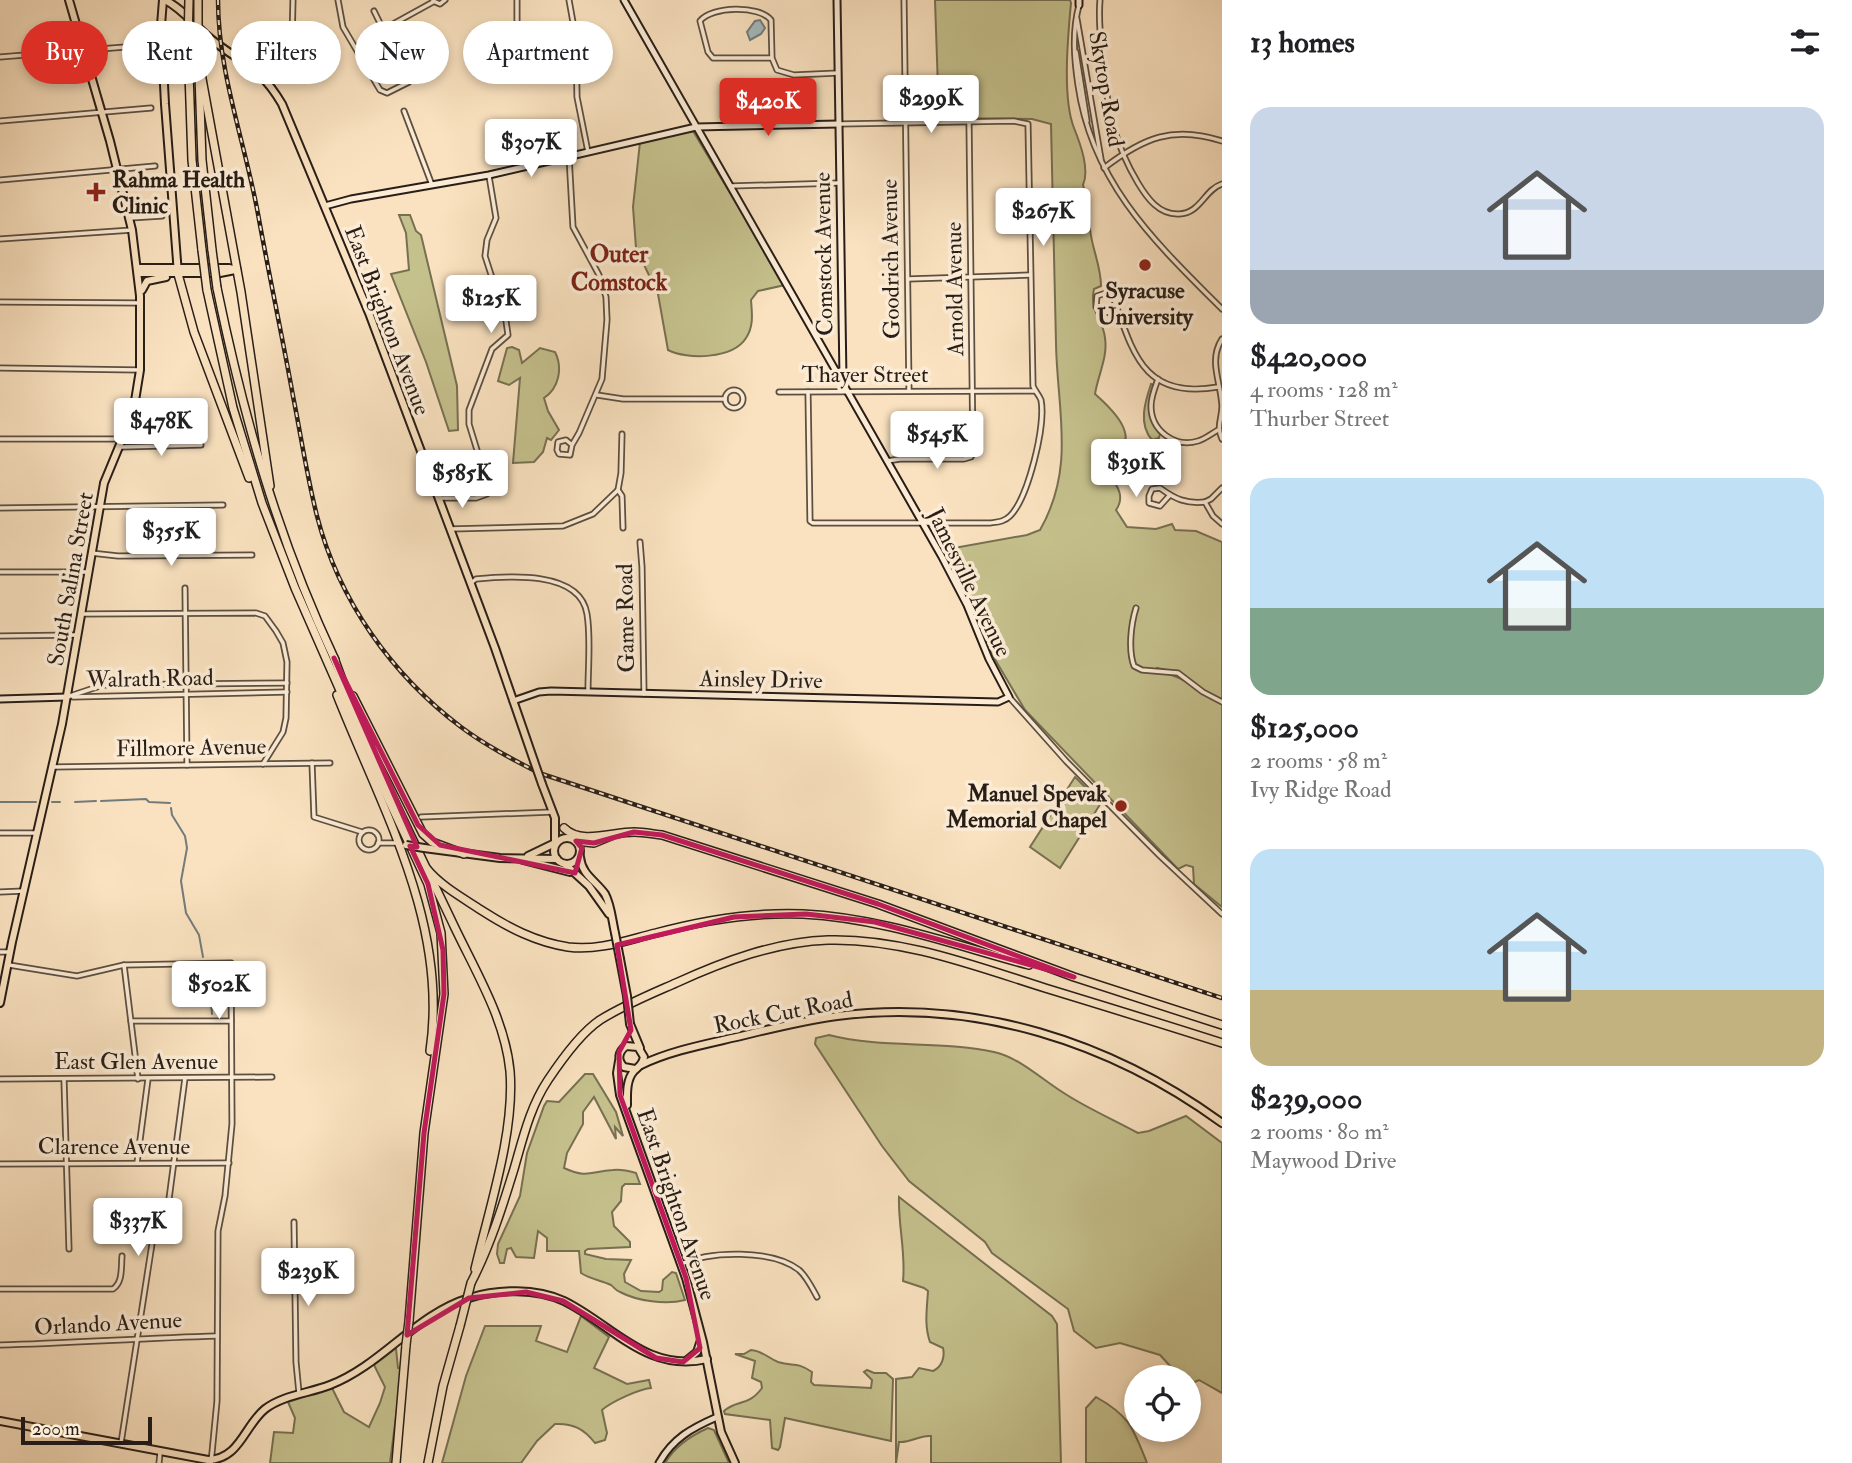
<!DOCTYPE html>
<meta charset="utf-8">
<style>
:root{--surface:#fff;--page:#f6f6f6;--text:#202124;--muted:#757577;--accent:#d93025}
body{margin:0;font-family:"IM FELL Double Pica",serif;background:var(--page);color:var(--text);height:100vh;display:flex;flex-direction:column;font-size:26px;white-space:nowrap}
*{box-sizing:border-box;margin:0}
p{font-size:23px;color:var(--muted)}
.icon{flex:none;width:38px;height:38px;fill:none;stroke:currentColor;stroke-width:2;stroke-linecap:round;stroke-linejoin:round}
.map{position:relative;flex:1;overflow:hidden}
.side{display:flex;flex-direction:column;background:var(--surface);width:630px}
.side>*{flex:none}
.hud{position:absolute;left:21px;top:21px;width:665px;height:63px;display:flex;gap:14px}
.tools{position:absolute;left:1124px;top:1365px;display:grid;gap:14px}
.tools a{display:grid;place-items:center;width:77px;height:77px;border-radius:50%;background:var(--surface);box-shadow:0 4px 10px #0003;font-size:35px}
.scale{position:absolute;left:21px;bottom:18px;width:131px;box-sizing:border-box;padding-left:7px;border:4px solid #281e17;border-top:0;font-size:19px;line-height:24px;white-space:nowrap;color:#281e17;-webkit-text-stroke:5px #fcecd6;paint-order:stroke}
.price{position:absolute;translate:-50% -60px;padding:0 16px;border-radius:7px;background:#fff;color:#222;font-size:23px;line-height:46px;filter:drop-shadow(0 2px 4px #0008)}
.price::after{content:'';position:absolute;left:50%;top:42px;width:21px;height:16px;margin-left:-10px;background:inherit;clip-path:polygon(0 0,100% 0,50% 100%)}
.price.selected{background:var(--accent);color:#fff}
ul{padding:0;list-style:none}
li{display:grid;align-content:center;gap:14px;height:371px;padding:0 28px}
li span{display:grid;place-items:center;height:217px;border-radius:21px;color:#555}
li>.icon{margin-inline-start:auto}
span .icon{width:126px;height:126px;fill:#fffc;stroke-width:1}
li b{font-size:30px}
h2{display:flex;justify-content:space-between;align-items:center;height:84px;padding:0 28px;font-size:30px}
.pill{padding:0 24px;border-radius:32px;background:var(--surface);box-shadow:0 4px 10px #0003;font-size:24px;line-height:63px}
.pill.selected{background:var(--accent);color:#fff}
main{display:flex;flex:1;min-height:0}
.map>svg:first-child{display:block}
</style>
<main>
<div class="map">
<svg width="1222" height="1463" viewBox="0 0 1222 1463">
<rect width="100%" height="100%" fill="#fae2c0"/>
<filter id="stains"><feTurbulence type="fractalNoise" baseFrequency=".00286" numOctaves="4"/><feColorMatrix values="0 0 0 0 .2 0 0 0 0 .09 0 0 0 0 .02 0 0 0 .5 -.17"/></filter>
<radialGradient id="worn" r=".72"><stop offset=".6" stop-color="#630" stop-opacity="0"/><stop offset="1" stop-color="#630" stop-opacity=".3"/></radialGradient>
<g fill="#c5c18d" stroke="#767052" stroke-width="2">
<path d="M935,0H1070L1071,3C1068,35 1062,98 1074,128C1080,143 1090,169 1083,185C1088,199 1088,215 1090,229C1092,249 1101,266 1101,286L1094,289C1089,312 1103,318 1105,338C1108,357 1098,375 1095,394C1112,409 1144,439 1112,457L1116,468L1109,475C1118,486 1125,497 1116,510L1127,527L1156,529L1172,524L1175,530L1196,531L1222,542V700L1203,690L1180,673L1157,668L1156,672C1181,673 1200,693 1222,704V907L1194,884L1193,867L1186,865L1178,869L1025,710L990,651L981,626L943,550L1027,535L1040,530C1076,467 1057,410 1056,343C1054,270 1053,197 1051,124L1032,119L939,118Z"/>
<path d="M693,131L785,285L758,291L751,300C752,313 754,326 746,338C733,359 687,360 668,350L658,294L636,248L633,207L640,142L680,132Z"/>
<polygon points="399,215 410,215 416,231 421,235 457,386 458,430 449,431 426,362 391,274 409,270 406,233"/>
<path d="M512,347L519,350L522,363L540,348L555,352C563,368 559,388 544,398L548,411L559,430L551,440L547,438L543,452L534,462L513,463L520,378L509,385L498,381L507,348Z"/>
<path d="M1151,384L1154,385C1148,404 1147,418 1160,434L1159,438L1152,440C1138,424 1145,402 1151,384Z"/>
<polygon points="1075,777 1101,803 1060,868 1030,847"/>
<path d="M829,1035C883,1049 940,1040 994,1052C1021,1058 1043,1081 1067,1095C1089,1109 1114,1120 1138,1133L1149,1131L1186,1116L1222,1143V1393L1199,1380L1188,1385V1377H1163L1172,1368L1160,1355L1120,1343L1096,1348L1074,1331L1068,1309L992,1253L985,1242L909,1181L882,1146L815,1044L816,1038Z"/>
<path d="M585,1074H593L616,1112L623,1136L615,1127L616,1139L594,1097L583,1112V1124L567,1153L564,1168C588,1179 591,1171 613,1170C620,1169 629,1171 636,1173L640,1184H625L622,1187L621,1201L612,1212L614,1226L630,1242V1247L588,1249L585,1251V1254L606,1259L631,1260L624,1274L625,1282L641,1291L659,1292L662,1290L663,1280L672,1272L676,1273L685,1300C666,1305 637,1301 620,1292C616,1291 614,1287 611,1285C601,1280 592,1280 581,1273L579,1251H547V1238L538,1231L534,1258L516,1257L511,1248L507,1249L504,1263H500L497,1254L498,1244L520,1196L527,1153L544,1106L547,1101L559,1102Z"/>
<path d="M899,1197L1052,1316L1057,1324L1061,1463H931V1436C919,1435 911,1443 899,1442L896,1463V1379L912,1377L919,1368L933,1371C942,1367 945,1357 943,1348L930,1342C924,1325 927,1309 928,1291L924,1288L903,1281C906,1253 898,1225 899,1197Z"/>
<path d="M581,1316L609,1337L594,1368L627,1384L649,1380L651,1388C639,1389 611,1402 602,1410L607,1433L605,1440L595,1443C584,1429 573,1423 555,1424L537,1441L521,1463H442L466,1376L485,1326H541L536,1341L567,1352Z"/>
<polygon points="396,1348 398,1368 402,1369 390,1463 270,1463 274,1432 293,1433 295,1418 288,1402 332,1388 344,1412 369,1427 380,1403 385,1387 374,1365"/>
<path d="M751,1350C763,1351 768,1358 778,1362C793,1367 796,1361 812,1372L811,1382L814,1385L871,1388L872,1380L864,1372L867,1370L874,1373H886L893,1379L891,1441L785,1418L780,1447L778,1450L772,1448L770,1420L725,1414L724,1411C737,1399 748,1407 762,1388L761,1382L752,1378L755,1361L735,1354H744Z"/>
<path d="M1096,1397C1130,1416 1133,1428 1147,1463H1086V1408Z"/>
<path d="M708,1428L714,1430L729,1463H665C675,1446 690,1436 708,1428Z"/>
</g>
<polygon fill="#a4babe" stroke="#727c7b" stroke-width="2" points="760,20 765,28 761,34 750,40 747,32 755,21"/>
<g fill="none" stroke-linecap="round" stroke-linejoin="round">
<g stroke="#727c7b" stroke-width="2">
<polyline points="101,801 146,799 149,802 170,803"/>
<polyline points="0,802 36,802"/>
<polyline points="52,802 60,802"/>
<polyline points="75,802 96,801"/>
<polyline points="171,808 172,815 185,836 187,848 181,881 186,913 199,935 203,957"/>
<polyline points="209,977 212,1014"/>
</g>
<defs>
<g id="street">
<polyline points="338,0 343,27 380,90 387,93 409,82 374,11"/>
<polyline points="517,0 517,56"/>
<polyline points="569,0 576,39 577,97 588,152"/>
<polyline points="904,0 909,391"/>
<path d="M1100,0C1098,22 1101,43 1103,65C1108,110 1114,143 1138,183C1147,198 1159,215 1179,214C1201,213 1204,190 1222,184"/>
<polyline points="433,1 440,4 445,0"/>
<path d="M1079,5C1072,32 1074,58 1078,85C1092,183 1155,242 1222,309"/>
<polyline points="1077,19 1101,159"/>
<polyline points="393,24 433,2"/>
<polyline points="1076,52 1087,121"/>
<polyline points="0,57 150,45"/>
<path d="M772,58H713L708,52L700,21C712,6 759,5 771,20L772,58L777,70L794,75L838,73"/>
<polyline points="265,79 292,40 293,0"/>
<polyline points="404,111 432,185"/>
<polyline points="0,121 151,108"/>
<polyline points="569,156 573,227 599,275 606,297 607,320 602,379 579,433 572,445 570,455 559,454 557,450 558,442 566,440 572,445"/>
<path d="M1104,168C1143,138 1173,125 1222,141"/>
<polyline points="0,180 155,166"/>
<polyline points="731,186 839,183"/>
<polyline points="130,218 162,216"/>
<polyline points="0,239 132,230"/>
<polyline points="908,279 1030,275"/>
<polyline points="0,302 140,303"/>
<path d="M1117,309C1110,313 1101,315 1096,307L1097,296L1106,293L1112,294C1133,352 1142,400 1218,387"/>
<path d="M1222,339C1208,361 1221,382 1222,406C1222,419 1216,426 1222,439"/>
<polyline points="0,368 140,370"/>
<path d="M1158,379C1155,387 1151,397 1151,406C1151,431 1175,448 1198,441C1205,439 1211,434 1218,430"/>
<circle cx="734" cy="399" r="9"/>
<polyline points="779,392 1035,391"/>
<path d="M808,392L810,521L813,523H990C997,522 1004,522 1010,516C1028,498 1046,426 1041,400C1039,395 1035,391 1033,386L1028,124L1014,121L839,124"/>
<polyline points="597,395 623,399 725,399"/>
<polyline points="0,439 121,439"/>
<polyline points="120,447 201,445"/>
<polyline points="887,461 900,459 964,459 971,457 973,453 969,122"/>
<polyline points="618,490 622,496 623,528"/>
<path d="M1169,496L1160,506L1149,503V496L1152,489L1160,488C1175,499 1186,504 1205,502L1213,516L1222,524"/>
<polyline points="440,498 476,498 487,494 484,473 469,424 469,410 492,349 508,335 506,321 485,256 487,240 496,218 489,176"/>
<polyline points="1205,502 1211,499 1222,488"/>
<polyline points="0,508 223,505"/>
<polyline points="450,529 563,526 593,514 618,490 621,473 622,434"/>
<polyline points="640,542 642,567 644,694"/>
<polyline points="91,553 118,556 252,555"/>
<polyline points="0,572 88,572"/>
<path d="M471,583L476,579C508,576 580,570 587,614C591,638 588,666 588,691"/>
<polyline points="185,588 187,765"/>
<path d="M1136,608C1131,624 1128,650 1134,666L1142,670L1178,673L1203,692L1222,702"/>
<polyline points="81,614 256,613 265,616 276,631 283,643 287,662 286,718 283,732 263,764"/>
<polyline points="0,636 76,635"/>
<polyline points="67,697 103,685 287,683"/>
<polyline points="73,697 287,692"/>
<polyline points="1009,697 1066,761 1160,856 1222,914"/>
<polyline points="312,763 314,817 362,832"/>
<polyline points="53,767 330,763"/>
<polyline points="421,817 552,812"/>
<circle cx="369" cy="840" r="10"/>
<polyline points="0,833 36,833"/>
<polyline points="378,843 396,843"/>
<polyline points="0,892 24,891"/>
<polyline points="0,952 9,952"/>
<polyline points="9,965 77,976 124,965 231,963 232,1124 225,1196 218,1231 217,1401 211,1463"/>
<polyline points="124,965 138,1079"/>
<polyline points="131,1021 231,1021"/>
<polyline points="0,1079 272,1077"/>
<polyline points="64,1080 69,1249"/>
<polyline points="137,1163 148,1079"/>
<polyline points="0,1164 229,1163"/>
<polyline points="294,1222 296,1362 299,1393"/>
<path d="M681,1264C710,1251 772,1249 799,1270C807,1277 812,1288 817,1297"/>
<path d="M0,1289H113C123,1282 121,1268 122,1256"/>
<path d="M0,1345C73,1343 144,1338 217,1336"/>
<polyline points="121,1443 154,1231 169,1199 185,1078"/>
<polyline points="159,1463 160,1453"/>
</g>
<g id="secondary">
<polyline points="837,0 843,378"/>
<polyline points="1079,5 1079,0"/>
<polyline points="325,206 351,199 489,175 696,127 839,124"/>
<polyline points="0,699 67,697"/>
<polyline points="513,701 539,692 551,691 998,702 1009,697 989,659 967,605 942,557 624,0"/>
<path d="M659,1463C673,1438 692,1428 717,1417"/>
</g>
<g id="primary">
<polyline points="163,0 161,25 165,104 178,274"/>
<path d="M165,0C183,9 195,26 211,39C243,65 259,65 282,104L369,313L495,648L534,761"/>
<polyline points="138,268 229,268 237,270"/>
<polyline points="138,273 220,273 235,270"/>
<polyline points="142,290 147,281 166,277"/>
<circle cx="567" cy="851" r="13"/>
<polyline points="424,848 500,858 557,859"/>
<polyline points="528,856 555,843 555,818 542,784"/>
<path d="M580,857C582,875 595,880 605,894C611,905 612,920 615,933"/>
<polyline points="523,860 570,872"/>
<polyline points="565,864 589,886 609,914"/>
<polyline points="620,959 627,996"/>
<polyline points="0,1003 12,942 62,724 104,483 133,413 140,370 140,296 132,230 110,141 69,0"/>
<polyline points="630,1024 640,1048"/>
<polyline points="619,1061 617,1073 620,1095 686,1278 703,1342 721,1432 735,1463"/>
<path d="M641,1065C674,1049 713,1043 749,1034C778,1027 807,1020 837,1016C975,998 1111,1042 1222,1123"/>
<path d="M627,1105C627,1094 626,1080 634,1071C639,1066 642,1065 644,1057L638,1047L626,1046C618,1052 617,1060 624,1067L635,1069"/>
<polyline points="686,1361 697,1352 701,1340"/>
<path d="M0,1421L208,1460C240,1459 244,1426 265,1409C283,1395 310,1393 330,1385C382,1365 416,1314 469,1298C498,1289 536,1288 564,1301C613,1325 646,1373 707,1359"/>
</g>
<g id="highway">
<polyline points="188,44 192,160 202,250"/>
<polyline points="198,57 241,292 270,486"/>
<polyline points="199,76 202,160 212,250"/>
<polyline points="178,274 194,332 249,478"/>
<path d="M217,288C244,419 278,539 335,660"/>
<polyline points="207,290 233,408 262,503 295,588 378,777 428,884 441,933 444,994 424,1133 409,1321"/>
<path d="M334,658C367,751 413,839 455,928C477,974 505,1020 510,1071C515,1132 489,1209 475,1269"/>
<path d="M337,695C382,809 449,924 430,1051"/>
<polyline points="353,696 423,834 432,842 464,854"/>
<path d="M564,828C581,845 612,832 634,832C643,832 653,834 662,835L878,904L1074,977L1222,1025"/>
<polyline points="576,841 594,843 611,836"/>
<path d="M427,869C441,886 463,898 481,910C509,928 536,942 568,947C599,951 627,940 656,933C704,920 754,912 803,914C882,918 954,945 1029,965"/>
<path d="M471,1283C490,1246 502,1208 514,1169C523,1138 530,1107 548,1080C560,1062 582,1032 600,1020C624,1005 651,994 676,983C724,961 775,942 828,940C902,938 975,966 1045,988C1104,1006 1163,1024 1222,1043"/>
<polyline points="396,1463 406,1345"/>
<polyline points="428,1463 443,1386 460,1326"/>
</g>
</defs>
<use href="#street" stroke="#5c4f41" stroke-width="7"/>
<use href="#secondary" stroke="#281e17" stroke-width="9"/>
<use href="#primary" stroke="#281e17" stroke-width="10"/>
<use href="#highway" stroke="#281e17" stroke-width="10"/>
<use href="#street" stroke="#fcecd6" stroke-width="3.5"/>
<use href="#secondary" stroke="#fcecd6" stroke-width="5"/>
<use href="#primary" stroke="#fae2c0" stroke-width="6"/>
<use href="#highway" stroke="#fae2c0" stroke-width="7"/>
<defs>
<path id="rail" d="M218,0C218,73 245,142 258,214C269,275 282,335 293,396C301,436 307,477 317,516C339,601 392,675 461,727C485,745 512,759 539,773L1222,998"/>
</defs>
<use href="#rail" stroke="#281e17" stroke-width="4.5"/>
<use href="#rail" stroke="#fcecd6" stroke-width="2" stroke-dasharray="5" stroke-linecap="butt"/>
<defs>
<g id="primary-bridge">
<polyline points="534,761 542,784"/>
<polyline points="406,845 424,848"/>
<polyline points="615,933 620,959"/>
<polyline points="627,996 630,1024"/>
</g>
<g id="highway-bridge">
<polyline points="198,0 198,57"/>
<polyline points="188,44 189,0"/>
<polyline points="202,250 207,290"/>
<polyline points="212,250 217,288"/>
<polyline points="460,1326 471,1283"/>
<polyline points="406,1345 409,1321"/>
</g>
</defs>
<use href="#primary-bridge" stroke="#281e17" stroke-width="10" stroke-linecap="butt"/>
<use href="#highway-bridge" stroke="#281e17" stroke-width="10" stroke-linecap="butt"/>
<use href="#primary-bridge" stroke="#fae2c0" stroke-width="6"/>
<use href="#highway-bridge" stroke="#fae2c0" stroke-width="7"/>
</g>
<path fill="none" stroke="#c2185b" stroke-width="5" stroke-linejoin="round" d="M334,658L418,825L440,845L575,873L582,848L576,841L594,843L634,832L662,835L878,904L1074,977L875,922L806,914L734,917L617,945L631,1030L619,1052L620,1095L686,1278L700,1348L683,1362L656,1358L563,1301L526,1292L469,1298L407,1335L424,1133L444,994L443,950L428,884L410,846L417,847Z"/>
<g fill="#8f2418" stroke="#fcecd6" stroke-width="2.5">
<path d="M92.5 181.5h7v7h7v7h-7v7h-7v-7h-7v-7h7z"/>
<circle cx="1145" cy="265" r="7"/>
<circle cx="1121" cy="806" r="7"/>
</g>
<g text-anchor="middle" stroke-width="7" stroke-linejoin="round" paint-order="stroke">
<g font-size="23" fill="#281e17" stroke="#fcecd6">
<text transform="translate(1107 89) rotate(80)" y="8">Skytop Road</text>
<text transform="translate(823 254) rotate(-91)" y="8">Comstock Avenue</text>
<text transform="translate(890 259) rotate(-91)" y="8">Goodrich Avenue</text>
<text transform="translate(954 289) rotate(-91)" y="8">Arnold Avenue</text>
<text transform="translate(388 320) rotate(69)" y="8">East Brighton Avenue</text>
<text x="865" y="382">Thayer Street</text>
<text transform="translate(70 579) rotate(-80)" y="8">South Salina Street</text>
<text transform="translate(970 582) rotate(64)" y="8">Jamesville Avenue</text>
<text transform="translate(625 618) rotate(-91)" y="8">Game Road</text>
<text transform="translate(150 678) rotate(-1)" y="8">Walrath Road</text>
<text transform="translate(761 679) rotate(1)" y="8">Ainsley Drive</text>
<text transform="translate(191 747) rotate(-1)" y="8">Fillmore Avenue</text>
<text transform="translate(783 1012) rotate(-11)" y="8">Rock Cut Road</text>
<text x="136" y="1069">East Glen Avenue</text>
<text x="114" y="1154">Clarence Avenue</text>
<text transform="translate(677 1204) rotate(71)" y="8">East Brighton Avenue</text>
<text transform="translate(108 1323) rotate(-3)" y="8">Orlando Avenue</text>
</g>
<g font-size="23" font-weight="bold" fill="#281e17" stroke="#fcecd6" text-anchor="start">
<text x="112" y="187">Rahma Health<tspan x="112" dy="26">Clinic</tspan></text>
<text x="1145" y="298" text-anchor="middle">Syracuse<tspan x="1145" dy="26">University</tspan></text>
<text x="1107" y="801" text-anchor="end">Manuel Spevak<tspan x="1107" dy="26">Memorial Chapel</tspan></text>
</g>
<g font-size="24" font-weight="bold" fill="#7a1f14" stroke="#fcecd6">
<text x="619" y="262">Outer<tspan x="619" dy="28">Comstock</tspan></text>
</g>
</g>
<rect width="100%" height="100%" filter="url(#stains)"/>
<rect width="100%" height="100%" fill="url(#worn)"/>
</svg>
<div class="tools">
<a><svg class="icon" aria-label="locate" viewBox="0 0 24 24"><circle cx="12" cy="12" r="6"/><path d="M12 2v4M12 18v4M2 12h4M18 12h4"/></svg></a>
</div>
<div class="scale">200 m</div>
<b class="price" style="left:931px;top:135px">$299K</b>
<b class="price selected" style="left:768px;top:138px">$420K</b>
<b class="price" style="left:531px;top:179px">$307K</b>
<b class="price" style="left:1043px;top:248px">$267K</b>
<b class="price" style="left:491px;top:335px">$125K</b>
<b class="price" style="left:161px;top:458px">$478K</b>
<b class="price" style="left:937px;top:471px">$545K</b>
<b class="price" style="left:1136px;top:499px">$391K</b>
<b class="price" style="left:462px;top:510px">$585K</b>
<b class="price" style="left:171px;top:568px">$355K</b>
<b class="price" style="left:219px;top:1021px">$502K</b>
<b class="price" style="left:138px;top:1258px">$337K</b>
<b class="price" style="left:308px;top:1308px">$239K</b>
<div class="hud">
<a class="pill selected">Buy</a>
<a class="pill">Rent</a>
<a class="pill">Filters</a>
<a class="pill">New</a>
<a class="pill">Apartment</a>
</div>
</div>
<section class="side">
<h2>13 homes<svg class="icon" aria-label="filters" viewBox="0 0 24 24"><path d="M4 7h16M4 17h16"/><circle cx="9" cy="7" r="2"/><circle cx="15" cy="17" r="2"/></svg></h2>
<ul>
<li><span style="background:linear-gradient(#c9d6e8 75%,#9aa5b1 0)"><svg class="icon" aria-label="home" viewBox="0 0 24 24"><path d="M3 11l9-7 9 7M6 9v11h12V9"/></svg></span><div><b>$420,000</b><p>4 rooms · 128 m²</p><p>Thurber Street</p></div></li>
<li><span style="background:linear-gradient(#bfe0f5 60%,#7fa58c 0)"><svg class="icon" aria-label="home" viewBox="0 0 24 24"><path d="M3 11l9-7 9 7M6 9v11h12V9"/></svg></span><div><b>$125,000</b><p>2 rooms · 58 m²</p><p>Ivy Ridge Road</p></div></li>
<li><span style="background:linear-gradient(#bfe0f5 65%,#c2b280 0)"><svg class="icon" aria-label="home" viewBox="0 0 24 24"><path d="M3 11l9-7 9 7M6 9v11h12V9"/></svg></span><div><b>$239,000</b><p>2 rooms · 80 m²</p><p>Maywood Drive</p></div></li>
</ul>
</section>
</main>
